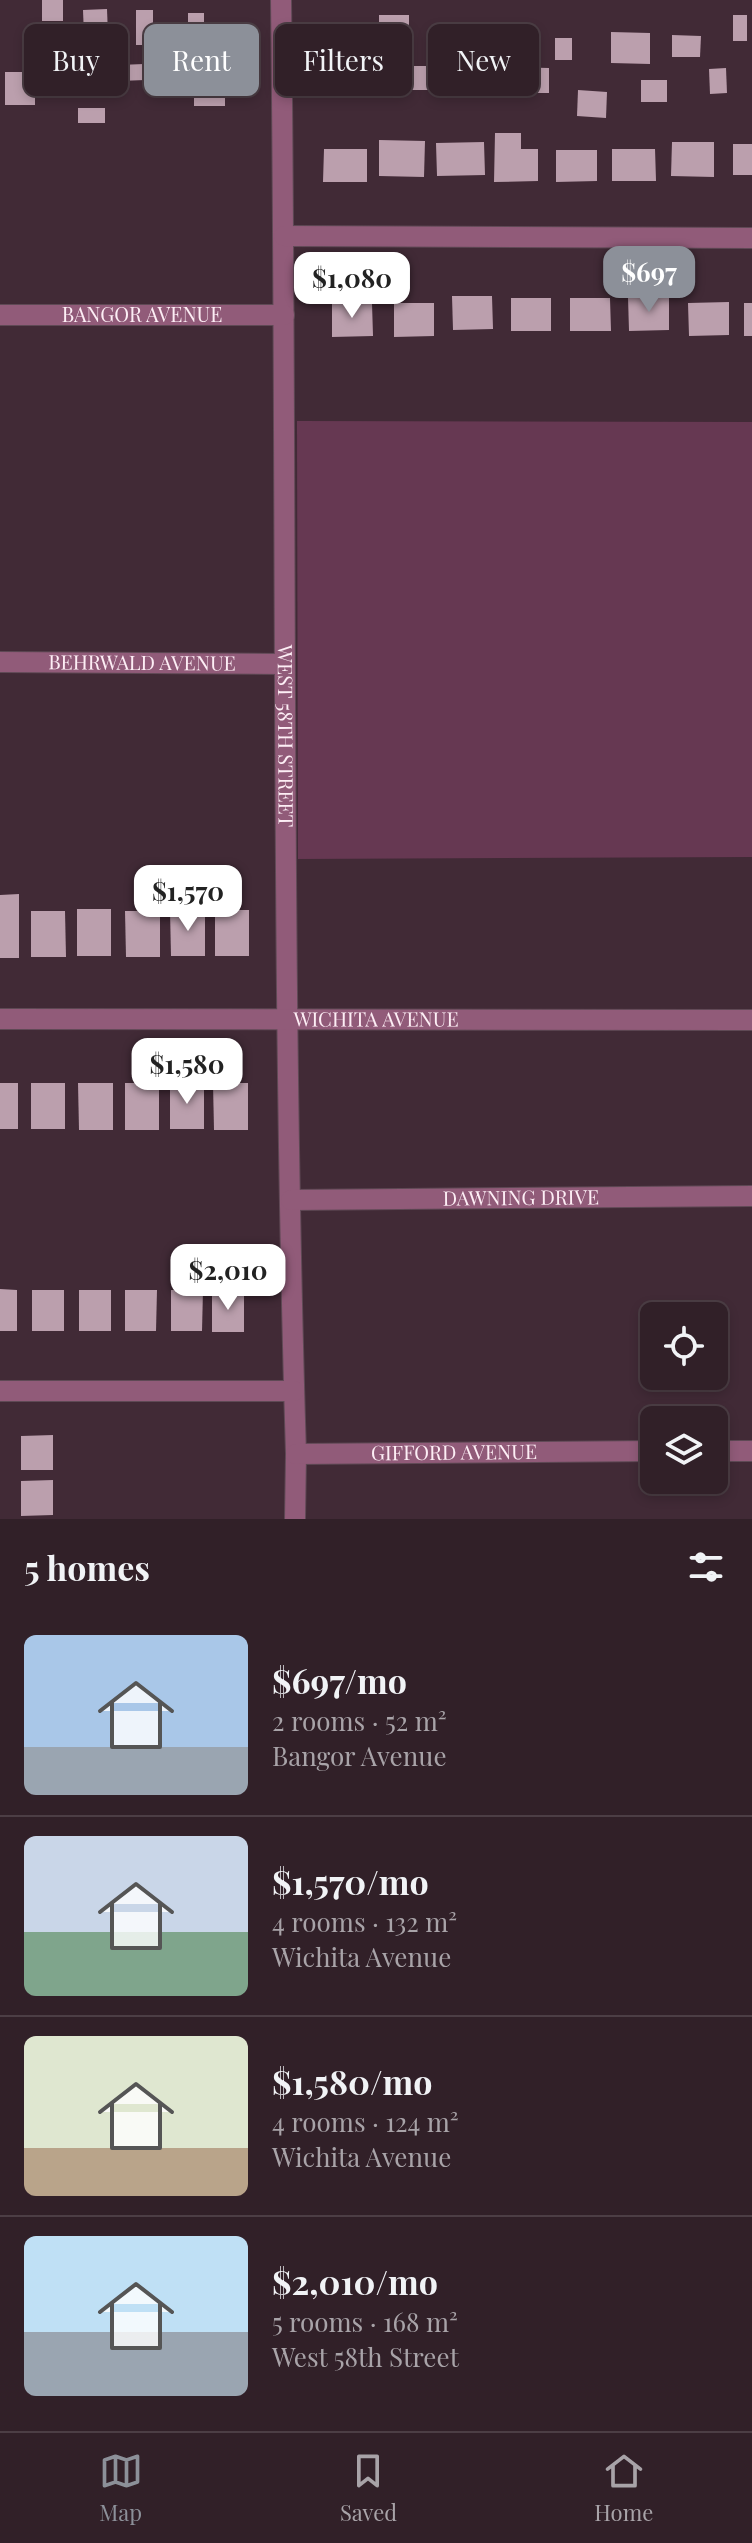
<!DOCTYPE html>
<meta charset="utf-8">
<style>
:root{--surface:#312028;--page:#3d2d34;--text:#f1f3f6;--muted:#a8a3a8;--line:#4c3e45;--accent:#8c9099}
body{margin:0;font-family:"Playfair Display",serif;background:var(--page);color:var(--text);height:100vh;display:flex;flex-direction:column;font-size:30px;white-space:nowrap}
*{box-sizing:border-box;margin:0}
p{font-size:26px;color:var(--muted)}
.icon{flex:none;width:44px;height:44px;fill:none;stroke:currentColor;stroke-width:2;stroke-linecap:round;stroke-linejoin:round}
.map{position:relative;height:1519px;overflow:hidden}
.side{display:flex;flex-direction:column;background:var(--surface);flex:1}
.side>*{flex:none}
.top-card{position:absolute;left:24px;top:24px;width:704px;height:72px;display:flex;gap:16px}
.tools{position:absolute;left:640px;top:1302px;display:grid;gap:16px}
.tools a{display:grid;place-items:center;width:88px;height:88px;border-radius:12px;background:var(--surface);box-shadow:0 4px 12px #0003,0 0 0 2px var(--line);font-size:40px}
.price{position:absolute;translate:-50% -68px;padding:0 18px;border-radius:16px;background:#fff;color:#222;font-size:26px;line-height:52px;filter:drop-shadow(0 2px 4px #0008)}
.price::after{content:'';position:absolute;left:50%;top:48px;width:24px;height:18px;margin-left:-12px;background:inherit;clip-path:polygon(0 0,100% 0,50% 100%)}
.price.selected{background:var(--accent);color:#fff}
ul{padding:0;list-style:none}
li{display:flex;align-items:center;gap:24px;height:200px;padding:0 24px}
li+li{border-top:2px solid var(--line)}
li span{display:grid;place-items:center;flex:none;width:224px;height:160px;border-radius:12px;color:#555}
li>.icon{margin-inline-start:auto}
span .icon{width:96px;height:96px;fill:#fffc;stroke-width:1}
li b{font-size:34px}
h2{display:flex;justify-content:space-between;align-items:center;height:96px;padding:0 24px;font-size:34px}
.chip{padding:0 28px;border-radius:12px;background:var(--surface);box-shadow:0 4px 12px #0003,0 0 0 2px var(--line);font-size:28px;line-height:72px}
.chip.selected{background:var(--accent);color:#fff}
.dock{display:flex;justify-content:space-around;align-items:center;height:112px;border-top:2px solid var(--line);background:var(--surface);font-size:22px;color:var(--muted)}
.dock a{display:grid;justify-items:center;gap:4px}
.dock .selected{color:var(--accent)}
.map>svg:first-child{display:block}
</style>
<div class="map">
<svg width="752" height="1519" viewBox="0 0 752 1519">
<rect width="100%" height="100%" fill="#412a36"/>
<polygon fill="#663852" points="297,421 752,422 752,857 298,859"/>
<g fill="#bb9fad">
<rect x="42" y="0" width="21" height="21"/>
<polygon points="107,9 108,35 84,36 83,10"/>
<rect x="136" y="10" width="17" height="35"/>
<rect x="188" y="13" width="16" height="26"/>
<polygon points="379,15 409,15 409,39 379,38"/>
<rect x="733" y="15" width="14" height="26"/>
<polygon points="435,28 469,29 469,59 434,58"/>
<polygon points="611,32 650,33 650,64 611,63"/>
<polygon points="512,33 513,58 496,59 495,34"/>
<polygon points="672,35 701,36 700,57 672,57"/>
<polygon points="341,36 368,36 368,64 364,64 364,94 341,94"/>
<rect x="555" y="38" width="17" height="22"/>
<rect x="85" y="64" width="19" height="16"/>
<polygon points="144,64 145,80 120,81 119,65"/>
<polygon points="409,66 431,66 431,90 410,90"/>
<polygon points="464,67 490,67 490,94 463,93"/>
<polygon points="509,67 549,68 549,93 508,93"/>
<polygon points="726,68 727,93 710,94 709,69"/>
<rect x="194" y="71" width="31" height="35"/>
<rect x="5" y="72" width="30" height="33"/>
<rect x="641" y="80" width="26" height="22"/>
<polygon points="578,90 607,92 606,118 577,116"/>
<rect x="78" y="108" width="27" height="15"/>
<polygon points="495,133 521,133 521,149 538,149 538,181 494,182"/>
<polygon points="379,140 425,141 424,177 379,176"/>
<polygon points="484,142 485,175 437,176 436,143"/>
<polygon points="672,142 714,142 714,177 671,176"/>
<rect x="733" y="144" width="19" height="31"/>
<polygon points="324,149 367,149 367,182 323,182"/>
<polygon points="612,149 655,149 656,181 612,181"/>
<polygon points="556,150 597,150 597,181 556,182"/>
<polygon points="452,296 492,296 493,329 453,330"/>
<polygon points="628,297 669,297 669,330 629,331"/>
<rect x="511" y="298" width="40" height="33"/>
<polygon points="570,298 610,298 611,331 570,331"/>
<polygon points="729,302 729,335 689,336 688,303"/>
<polygon points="332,303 372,303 373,336 332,337"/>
<polygon points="394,303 434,303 434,336 394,337"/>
<rect x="744" y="303" width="8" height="33"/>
<polygon points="19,894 19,958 0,958 0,895"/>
<rect x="77" y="909" width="34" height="47"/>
<polygon points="170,910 205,910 205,956 171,956"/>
<rect x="215" y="910" width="34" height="46"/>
<polygon points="31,911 65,911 66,957 31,957"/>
<polygon points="125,911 160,911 160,957 126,957"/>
<rect x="0" y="1083" width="18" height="46"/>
<rect x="31" y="1083" width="34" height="46"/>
<polygon points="78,1083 113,1083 113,1130 79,1130"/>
<rect x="125" y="1083" width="34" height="47"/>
<rect x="170" y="1083" width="34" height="46"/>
<polygon points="213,1083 248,1083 248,1130 214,1130"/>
<polygon points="0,1289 17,1290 17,1331 0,1331"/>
<rect x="32" y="1290" width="32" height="41"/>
<rect x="79" y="1290" width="32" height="41"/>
<polygon points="125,1290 157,1290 156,1331 125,1331"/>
<polygon points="171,1290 203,1290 202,1331 171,1331"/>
<rect x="212" y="1291" width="32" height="41"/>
<polygon points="53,1435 53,1470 21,1470 21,1436"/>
<polygon points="53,1480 53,1515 21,1516 21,1481"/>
</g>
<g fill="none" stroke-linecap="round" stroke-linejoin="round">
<defs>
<g id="minor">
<path id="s1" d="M281,0C287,485 281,970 296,1454L295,1519"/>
<polyline points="284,236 752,238"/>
<path id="s2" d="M0,315H284"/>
<path id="s3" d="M0,662L284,664"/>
<path id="s4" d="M0,1019L752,1020"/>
<path id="s5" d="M291,1200L752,1196"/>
<polyline points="0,1391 294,1391"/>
<polyline points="714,1451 752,1451"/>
<path id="s6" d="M296,1454L654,1451"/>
</g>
</defs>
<use href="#minor" stroke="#5f4955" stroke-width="22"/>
<use href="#minor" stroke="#915b79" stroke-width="20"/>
</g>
<g text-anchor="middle" stroke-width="8" stroke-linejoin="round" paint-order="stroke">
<g font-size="20" fill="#fdeef5" stroke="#412a36">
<text dy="7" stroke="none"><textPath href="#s2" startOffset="142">BANGOR AVENUE</textPath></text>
<text dy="7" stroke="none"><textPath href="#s3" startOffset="142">BEHRWALD AVENUE</textPath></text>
<text dy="7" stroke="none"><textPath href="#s1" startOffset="736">WEST 58TH STREET</textPath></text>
<text dy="7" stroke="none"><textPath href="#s4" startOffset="376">WICHITA AVENUE</textPath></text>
<text dy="7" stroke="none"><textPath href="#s5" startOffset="230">DAWNING DRIVE</textPath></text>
<text dy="7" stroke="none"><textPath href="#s6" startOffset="158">GIFFORD AVENUE</textPath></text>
</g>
</g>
</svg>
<div class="tools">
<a><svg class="icon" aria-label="locate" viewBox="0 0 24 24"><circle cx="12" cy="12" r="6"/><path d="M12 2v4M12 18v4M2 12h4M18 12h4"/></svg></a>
<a><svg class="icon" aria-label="layers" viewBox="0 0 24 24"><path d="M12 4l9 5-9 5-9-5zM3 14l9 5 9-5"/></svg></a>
</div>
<b class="price selected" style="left:649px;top:314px">$697</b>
<b class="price" style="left:352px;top:320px">$1,080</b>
<b class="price" style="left:188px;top:933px">$1,570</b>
<b class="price" style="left:187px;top:1106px">$1,580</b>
<b class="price" style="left:228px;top:1312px">$2,010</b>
<div class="top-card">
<a class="chip">Buy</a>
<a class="chip selected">Rent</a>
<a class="chip">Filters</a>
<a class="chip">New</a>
</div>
</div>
<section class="side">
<h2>5 homes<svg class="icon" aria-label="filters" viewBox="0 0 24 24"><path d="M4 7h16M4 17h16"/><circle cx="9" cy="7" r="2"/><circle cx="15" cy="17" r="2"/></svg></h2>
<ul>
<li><span style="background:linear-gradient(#a9c7e8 70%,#9aa5b1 0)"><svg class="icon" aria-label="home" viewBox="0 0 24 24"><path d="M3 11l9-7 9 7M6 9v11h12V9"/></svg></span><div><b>$697/mo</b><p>2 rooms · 52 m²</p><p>Bangor Avenue</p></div></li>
<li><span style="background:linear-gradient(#c9d6e8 60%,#7fa58c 0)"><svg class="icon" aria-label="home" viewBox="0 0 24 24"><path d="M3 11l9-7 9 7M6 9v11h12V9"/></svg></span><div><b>$1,570/mo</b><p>4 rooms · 132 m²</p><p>Wichita Avenue</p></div></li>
<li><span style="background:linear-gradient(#dfe7d0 70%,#b9a48a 0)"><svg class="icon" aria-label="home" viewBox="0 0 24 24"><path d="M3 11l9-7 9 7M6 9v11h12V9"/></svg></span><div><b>$1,580/mo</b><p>4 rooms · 124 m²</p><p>Wichita Avenue</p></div></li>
<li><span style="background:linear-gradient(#bfe0f5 60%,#9aa5b1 0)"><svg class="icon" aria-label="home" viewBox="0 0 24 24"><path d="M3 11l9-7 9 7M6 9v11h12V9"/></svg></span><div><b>$2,010/mo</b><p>5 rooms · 168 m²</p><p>West 58th Street</p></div></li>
</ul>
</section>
<nav class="dock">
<a class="selected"><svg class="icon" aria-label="map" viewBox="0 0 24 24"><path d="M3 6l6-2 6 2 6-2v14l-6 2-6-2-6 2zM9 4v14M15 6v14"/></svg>Map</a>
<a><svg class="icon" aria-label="saved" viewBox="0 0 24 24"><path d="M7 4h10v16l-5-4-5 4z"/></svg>Saved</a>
<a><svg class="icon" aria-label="home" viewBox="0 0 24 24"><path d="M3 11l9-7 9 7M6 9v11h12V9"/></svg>Home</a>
</nav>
